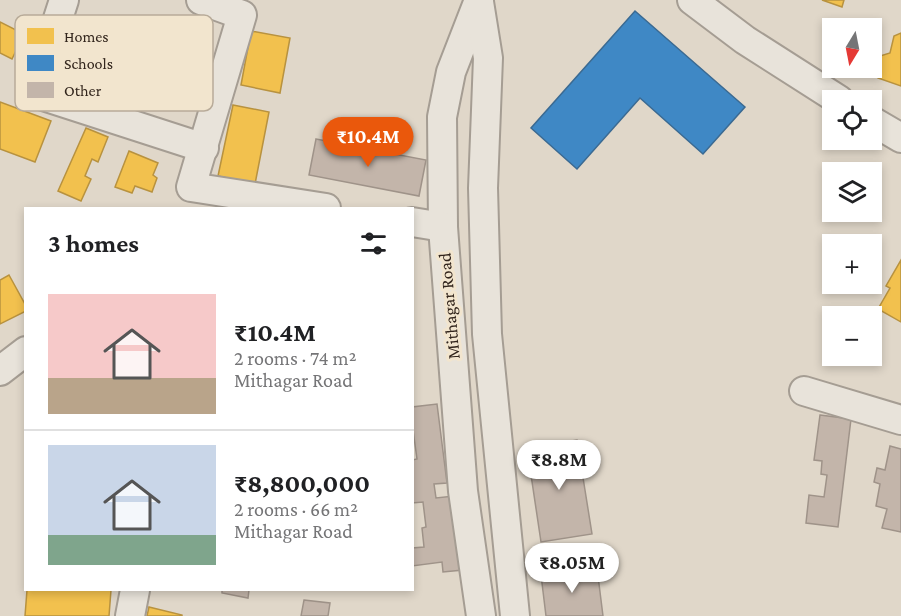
<!DOCTYPE html>
<meta charset="utf-8">
<style>
:root{--surface:#fff;--page:#f2f2f2;--text:#202124;--muted:#757577;--line:#e0e0e0;--accent:#ea580c}
body{margin:0;font-family:"Crimson Pro",serif;background:var(--page);color:var(--text);height:100vh;display:flex;flex-direction:column;font-size:22px;white-space:nowrap}
*{box-sizing:border-box;margin:0}
p{font-size:20px;color:var(--muted)}
.icon{flex:none;width:33px;height:33px;fill:none;stroke:currentColor;stroke-width:2;stroke-linecap:round;stroke-linejoin:round}
.map{position:relative;flex:1;overflow:hidden}
.panel{position:absolute;left:24px;top:207px;width:390px;height:384px;display:flex;flex-direction:column;background:var(--surface);border-radius:0px;box-shadow:0 3px 9px #0003}
.panel>*{flex:none}
.needle{width:39px;rotate:190deg}
.buttons{position:absolute;left:822px;top:18px;display:grid;gap:12px}
.buttons a{display:grid;place-items:center;width:60px;height:60px;border-radius:0px;background:var(--surface);box-shadow:0 3px 9px #0003;font-size:30px}
.price{position:absolute;translate:-50% -51px;padding:0 14px;border-radius:21px;background:#fff;color:#222;font-size:20px;line-height:39px;filter:drop-shadow(0 2px 3px #0008)}
.price::after{content:'';position:absolute;left:50%;top:36px;width:18px;height:14px;margin-left:-9px;background:inherit;clip-path:polygon(0 0,100% 0,50% 100%)}
.price.selected{background:var(--accent);color:#fff}
ul{padding:0;list-style:none}
li{display:flex;align-items:center;gap:18px;height:150px;padding:0 24px}
li+li{border-top:2px solid var(--line)}
li span{display:grid;place-items:center;flex:none;width:168px;height:120px;border-radius:0px;color:#555}
li>.icon{margin-inline-start:auto}
span .icon{width:72px;height:72px;fill:#fffc;stroke-width:1}
li b{font-size:26px}
h2{display:flex;justify-content:space-between;align-items:center;height:72px;padding:0 24px;font-size:26px}
.map>svg:first-child{display:block}
</style>
<div class="map">
<svg width="901" height="616" viewBox="0 0 901 616">
<rect width="100%" height="100%" fill="#e0d7c9"/>
<g fill="#f2c14e" stroke="#b8923f" stroke-width="1.5">
<polygon points="822,0 844,0 842,7"/>
<polygon points="0,22 24,34 12,59 0,53"/>
<polygon points="251,31 290,38 280,93 241,85"/>
<polygon points="901,33 901,86 878,78 880,56 890,53 894,36"/>
<polygon points="0,102 51,121 35,162 0,149"/>
<polygon points="233,105 269,112 255,184 218,176"/>
<polygon points="86,128 108,137 98,162 92,159 85,176 91,179 81,201 58,191"/>
<polygon points="129,151 158,163 153,175 157,178 152,192 135,186 132,193 115,187"/>
<polygon points="901,260 901,322 878,309 890,288 886,286"/>
<polygon points="9,275 26,306 26,311 0,324 0,280"/>
<polygon points="27,590 111,590 109,616 25,616"/>
<polygon points="149,607 182,615 182,616 147,616"/>
</g>
<polygon fill="#3f88c5" stroke="#3b6a92" stroke-width="1.5" points="635,11 745,107 703,154 640,98 577,169 531,128"/>
<g fill="#c3b5aa" stroke="#9f9389" stroke-width="1.5">
<polygon points="316,139 426,160 419,196 309,175"/>
<polygon points="437,404 447,483 434,484 436,498 454,496 463,570 443,572 442,562 412,566 412,548 424,547 422,528 426,527 423,502 412,503 412,460 417,459 412,423 412,407"/>
<polygon points="820,415 851,419 838,527 806,523 809,495 824,497 827,475 821,474 822,461 814,460"/>
<polygon points="577,440 592,534 541,542 527,448"/>
<polygon points="890,446 901,449 901,532 882,528 887,509 876,506 880,484 874,482 877,468 885,470"/>
<polygon points="597,568 603,616 546,616 541,575"/>
<polygon points="222,590 249,590 248,598 222,593"/>
<polygon points="304,600 330,603 328,616 301,616"/>
</g>
<g fill="none" stroke-linecap="round" stroke-linejoin="round">
<defs>
<g id="minor">
<polyline points="64,0 34,93 204,148"/>
<polyline points="201,0 242,15 191,187 326,208"/>
<polyline points="479,0 451,72 442,117 443,227 463,491 481,616"/>
<polyline points="692,0 745,40 839,100"/>
<polyline points="479,2 488,58 483,188 487,334 515,616"/>
<polyline points="872,121 901,138"/>
<polyline points="412,222 443,227"/>
<polyline points="0,371 26,351"/>
<polyline points="804,391 901,420"/>
<polyline points="130,616 135,590"/>
</g>
</defs>
<use href="#minor" stroke="#a59d93" stroke-width="32"/>
<use href="#minor" stroke="#e8e3da" stroke-width="28"/>
</g>
<g text-anchor="middle" stroke-width="6" stroke-linejoin="round" paint-order="stroke">
<g font-size="18" fill="#32251c" stroke="#f2e5ce">
<text transform="translate(449 306) rotate(-95)" y="6">Mithagar Road</text>
</g>
</g>
<rect x="15" y="15" width="198" height="96" rx="9" fill="#f2e5ce" stroke="#b8ab99" stroke-width="1.5"/>
<rect x="27" y="28" width="27" height="16" fill="#f2c14e"/>
<rect x="27" y="55" width="27" height="16" fill="#3f88c5"/>
<rect x="27" y="82" width="27" height="16" fill="#c3b5aa"/>
<g font-size="16" fill="#32251c">
<text x="64" y="42">Homes</text>
<text x="64" y="69">Schools</text>
<text x="64" y="96">Other</text>
</g>
</svg>
<div class="buttons">
<a><svg class="needle" viewBox="-14 -14 28 28"><path d="M0-13l5 13h-10z" fill="#e53935"/><path d="M0 13l5-13h-10z" fill="#757577"/></svg></a>
<a><svg class="icon" aria-label="locate" viewBox="0 0 24 24"><circle cx="12" cy="12" r="6"/><path d="M12 2v4M12 18v4M2 12h4M18 12h4"/></svg></a>
<a><svg class="icon" aria-label="layers" viewBox="0 0 24 24"><path d="M12 4l9 5-9 5-9-5zM3 14l9 5 9-5"/></svg></a>
<a>+</a>
<a>−</a>
</div>
<b class="price selected" style="left:368px;top:168px">₹10.4M</b>
<b class="price" style="left:559px;top:491px">₹8.8M</b>
<b class="price" style="left:572px;top:594px">₹8.05M</b>
<section class="panel">
<h2>3 homes<svg class="icon" aria-label="filters" viewBox="0 0 24 24"><path d="M4 7h16M4 17h16"/><circle cx="9" cy="7" r="2"/><circle cx="15" cy="17" r="2"/></svg></h2>
<ul>
<li><span style="background:linear-gradient(#f6c9c9 70%,#b9a48a 0)"><svg class="icon" aria-label="home" viewBox="0 0 24 24"><path d="M3 11l9-7 9 7M6 9v11h12V9"/></svg></span><div><b>₹10.4M</b><p>2 rooms · 74 m²</p><p>Mithagar Road</p></div></li>
<li><span style="background:linear-gradient(#c9d6e8 75%,#7fa58c 0)"><svg class="icon" aria-label="home" viewBox="0 0 24 24"><path d="M3 11l9-7 9 7M6 9v11h12V9"/></svg></span><div><b>₹8,800,000</b><p>2 rooms · 66 m²</p><p>Mithagar Road</p></div></li>
</ul>
</section>
</div>
